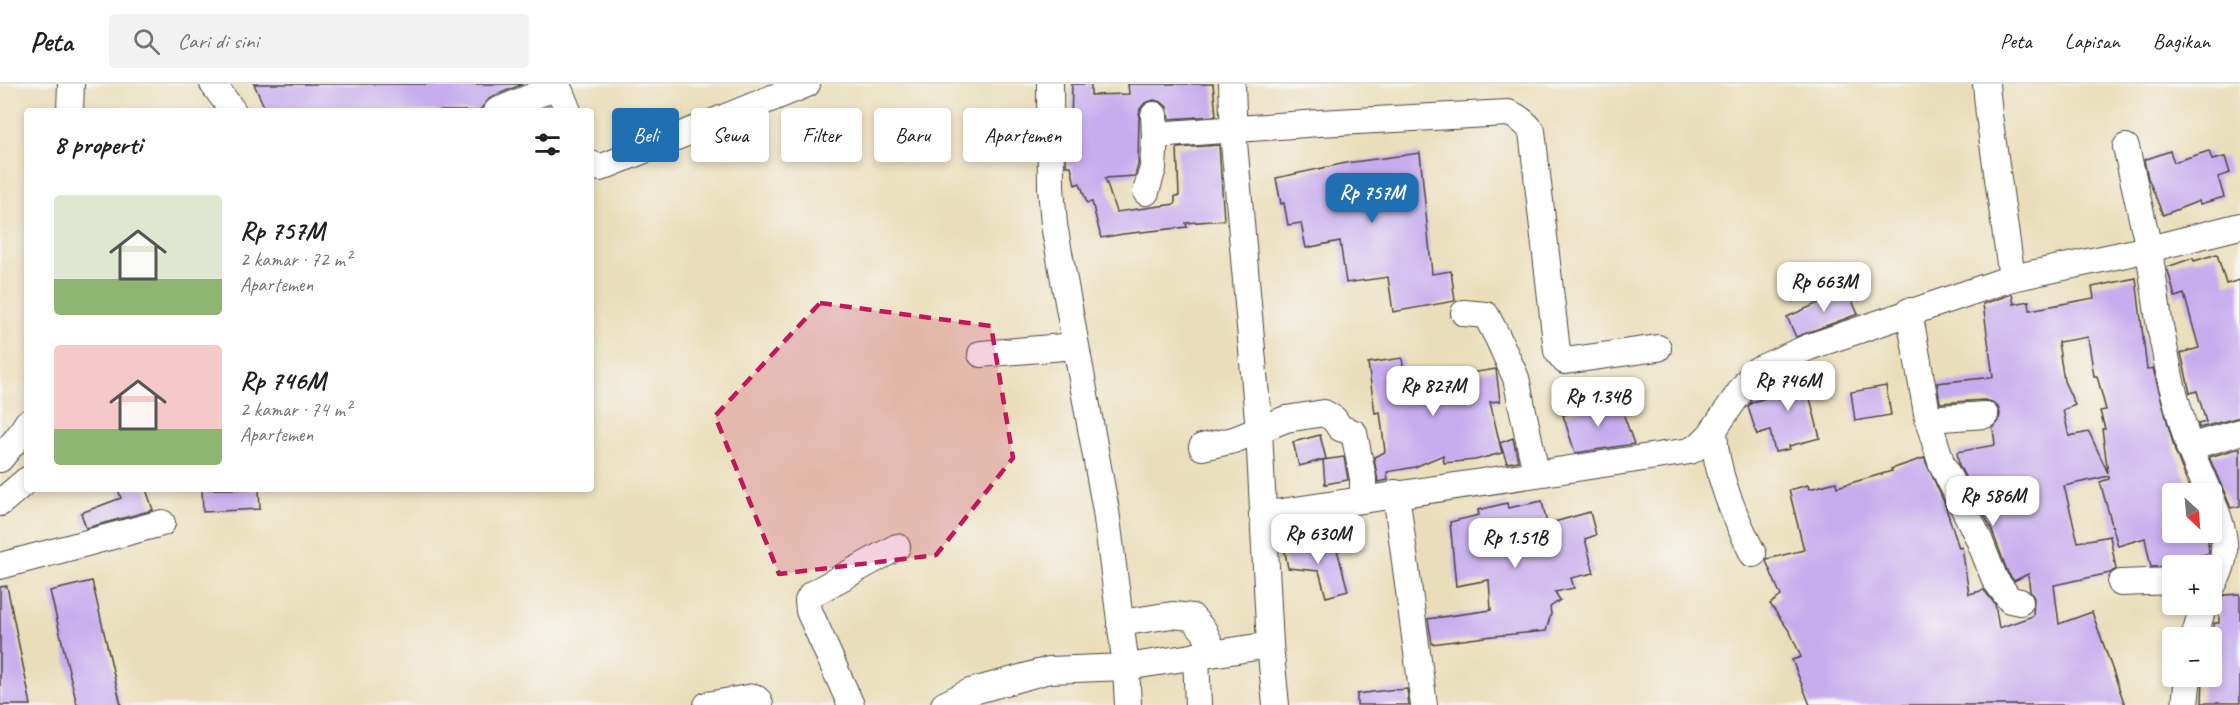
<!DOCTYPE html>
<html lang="id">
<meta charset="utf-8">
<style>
:root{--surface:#fff;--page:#f2f2f2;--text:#202124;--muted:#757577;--line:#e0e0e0;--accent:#1f6fb2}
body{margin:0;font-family:Caveat,sans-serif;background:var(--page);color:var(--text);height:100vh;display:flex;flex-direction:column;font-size:22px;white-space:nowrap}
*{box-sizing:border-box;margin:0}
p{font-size:20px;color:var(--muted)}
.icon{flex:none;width:33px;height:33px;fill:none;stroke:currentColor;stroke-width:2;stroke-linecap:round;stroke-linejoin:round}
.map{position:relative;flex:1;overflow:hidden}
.sheet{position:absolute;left:24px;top:24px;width:570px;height:384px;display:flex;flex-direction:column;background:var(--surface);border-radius:6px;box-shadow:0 3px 9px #0003}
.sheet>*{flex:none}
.top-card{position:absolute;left:612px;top:24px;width:570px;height:54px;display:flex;gap:12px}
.needle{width:39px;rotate:154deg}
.fabs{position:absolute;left:2162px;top:399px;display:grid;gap:12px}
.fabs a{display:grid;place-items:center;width:60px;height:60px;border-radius:6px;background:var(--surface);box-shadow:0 3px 9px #0003;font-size:30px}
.price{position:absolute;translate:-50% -51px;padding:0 14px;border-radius:12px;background:#fff;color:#222;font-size:20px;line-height:39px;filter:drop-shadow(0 2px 3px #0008)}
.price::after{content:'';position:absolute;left:50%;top:36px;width:18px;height:14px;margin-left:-9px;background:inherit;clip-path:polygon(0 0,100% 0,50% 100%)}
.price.on{background:var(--accent);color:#fff}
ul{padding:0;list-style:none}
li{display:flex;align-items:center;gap:18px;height:150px;padding:0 30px}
li span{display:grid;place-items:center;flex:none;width:168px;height:120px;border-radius:6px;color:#555}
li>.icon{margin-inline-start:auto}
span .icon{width:72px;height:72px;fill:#fffc;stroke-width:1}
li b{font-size:26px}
h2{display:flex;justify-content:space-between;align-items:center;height:72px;padding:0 30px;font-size:26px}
.pill{padding:0 21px;border-radius:6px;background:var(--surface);box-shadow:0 3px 9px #0003;font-size:21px;line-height:54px}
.pill.on{background:var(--accent);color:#fff}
header{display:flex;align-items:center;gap:36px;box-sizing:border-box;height:84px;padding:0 30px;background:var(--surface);border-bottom:2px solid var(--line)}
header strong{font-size:28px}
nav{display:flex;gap:33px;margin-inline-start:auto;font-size:21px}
.search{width:420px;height:54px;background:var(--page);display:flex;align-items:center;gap:15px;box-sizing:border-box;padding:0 21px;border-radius:6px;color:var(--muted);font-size:22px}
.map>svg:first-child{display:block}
</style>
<header>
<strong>Peta</strong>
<div class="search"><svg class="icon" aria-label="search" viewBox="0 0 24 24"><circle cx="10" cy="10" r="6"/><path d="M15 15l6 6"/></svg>Cari di sini</div>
<nav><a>Peta</a><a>Lapisan</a><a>Bagikan</a></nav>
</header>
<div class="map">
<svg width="2240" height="621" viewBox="0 0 2240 621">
<rect width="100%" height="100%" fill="#f6f6f2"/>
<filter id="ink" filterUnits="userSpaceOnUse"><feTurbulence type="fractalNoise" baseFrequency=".0167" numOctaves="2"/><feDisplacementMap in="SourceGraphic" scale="12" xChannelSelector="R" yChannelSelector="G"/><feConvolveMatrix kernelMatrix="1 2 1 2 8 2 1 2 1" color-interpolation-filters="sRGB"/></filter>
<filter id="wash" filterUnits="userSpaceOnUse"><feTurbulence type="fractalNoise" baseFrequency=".008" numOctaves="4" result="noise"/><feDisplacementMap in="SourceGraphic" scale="24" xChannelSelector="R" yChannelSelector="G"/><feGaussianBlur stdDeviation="1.35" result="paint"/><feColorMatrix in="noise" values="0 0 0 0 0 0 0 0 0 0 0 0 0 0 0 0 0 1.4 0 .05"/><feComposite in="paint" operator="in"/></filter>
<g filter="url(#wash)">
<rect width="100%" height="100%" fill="#eadeba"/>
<g id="blocks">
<g fill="#c7adee" fill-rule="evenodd">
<polygon points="254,0 523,0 491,13 479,27 266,27"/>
<polygon points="1072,0 1091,0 1091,11 1129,10 1128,0 1213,0 1216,32 1169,35 1167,23 1161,18 1154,16 1145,19 1140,25 1139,31 1138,81 1135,92 1105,94 1116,128 1175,120 1175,112 1179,112 1177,64 1219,61 1224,136 1186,139 1187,143 1123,150 1101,154 1092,118 1087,119 1080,99 1075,101 1071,82 1066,82 1067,42 1071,42"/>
<polygon points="2170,67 2174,78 2209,67 2212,76 2225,73 2230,89 2218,93 2224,113 2200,120 2199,117 2163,131 2148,94 2144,76"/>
<polygon points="1420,69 1432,190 1451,187 1455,217 1393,228 1388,193 1346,199 1340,157 1306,164 1301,139 1288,141 1284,119 1281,120 1276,94 1346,79"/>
<polygon points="2217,170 2226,200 2240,196 2240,333 2199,344 2198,340 2206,338 2197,307 2190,309 2181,269 2199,264 2184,210 2175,213 2167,183 2193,174 2194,177"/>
<path d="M2136,194L2147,286L2153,284L2175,367L2192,410H2172V448H2207L2209,469L2178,478V482L2151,483L2145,454L2118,462L2100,398L2109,395V392L2064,402L2078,458L2110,452L2116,485L2110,489L2054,501L2059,540L2092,528L2125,621H1810L1792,576L1801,573L1790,548L1770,520L1781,512L1766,477L1767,475L1804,466L1789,406L1808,401L1809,405L1836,398L1837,403L1892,387L1891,385L1924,374L1944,418L1959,464L1962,463L1969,510L1984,506L1995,520L1999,544L2033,532L2034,514L2030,507L2028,490L2014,497L2008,489L1991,444L1959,381L1957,368L1995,361L1993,344L1999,337L2000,329L1998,323L1992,318L1984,316L1940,319L1937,299L1993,293L1983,220L2012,210L2014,220L2029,217L2030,226L2094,214L2092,203ZM2088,253L2094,292H2097L2106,326L2100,327L2105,345H2102L2108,389L2089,348L2069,352L2063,326L2075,321L2064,297L2058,258Z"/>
<polygon points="1846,203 1858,230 1796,253 1787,233 1821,218 1819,214"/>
<polygon points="1402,274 1405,299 1496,285 1500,317 1490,318 1502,369 1475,376 1444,379 1443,371 1415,383 1387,388 1388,396 1378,398 1374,373 1385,368 1380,328 1375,329 1368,279"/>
<polygon points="1812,287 1819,312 1810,314 1820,354 1789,362 1790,365 1775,368 1770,347 1757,351 1748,323 1751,319 1770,312 1767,300"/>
<polygon points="1886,302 1891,331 1855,337 1851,308"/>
<polygon points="1618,315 1634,360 1575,369 1563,331"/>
<polygon points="1320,351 1326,375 1299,382 1293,358"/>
<polygon points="1513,354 1518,377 1507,379 1500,359"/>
<polygon points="2240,364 2240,422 2231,424 2209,373"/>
<polygon points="1344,373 1348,396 1325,400 1323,376"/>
<polygon points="118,405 146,405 153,426 86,444 81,429 121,414"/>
<polygon points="202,405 259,405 260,425 203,428"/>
<polygon points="1542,417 1547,440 1590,428 1596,451 1585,455 1594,489 1571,494 1574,504 1555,508 1560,516 1550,523 1551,530 1546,547 1493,552 1432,560 1428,535 1491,526 1489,496 1456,502 1450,438 1479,431 1478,426 1507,419 1508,424"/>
<polygon points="1311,456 1313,468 1336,462 1348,507 1326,513 1319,487 1288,484 1283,459"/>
<polygon points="92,497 121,621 77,621 50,507"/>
<polygon points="7,502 31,621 0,621 0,503"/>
<polygon points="2240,510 2240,619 2202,619 2203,592 2211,592 2211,562 2215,562 2214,539 2219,539 2219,517 2224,511"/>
<polygon points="1396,605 1396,606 1407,605 1409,621 1357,621 1357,610"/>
</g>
</g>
</g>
<g filter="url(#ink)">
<use href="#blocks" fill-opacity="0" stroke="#484640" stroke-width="1.5"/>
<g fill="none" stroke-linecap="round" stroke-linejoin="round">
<defs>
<g id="minor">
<polyline points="213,0 233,27"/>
<polyline points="557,0 568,27"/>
<polyline points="1050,0 1051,103 1054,141 1106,427 1126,583 1128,621"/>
<polyline points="1232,0 1234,58 1259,347 1270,561 1276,621"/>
<polyline points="1986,0 1989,31 2012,194"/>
<polyline points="70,27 71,0"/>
<polyline points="497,27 558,2"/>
<path d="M1154,31L1155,51L1319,39L1508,29C1519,33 1525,38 1532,47L1557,267L1565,277L1658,264"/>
<polyline points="2126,63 2149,165 2159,237 2171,298 2189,363 2209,410"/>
<polyline points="591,80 600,84 807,0"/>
<polyline points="1146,108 1153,84 1155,51"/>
<polyline points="1909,227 1928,335 1941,378 1978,453 1995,496 2010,516 2020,518"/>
<polyline points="1464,229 1486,231 1498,254 1516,294 1536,389"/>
<polyline points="981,270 1075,262"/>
<polyline points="1928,335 1985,331"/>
<path d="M1714,346C1715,390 1734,431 1753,470"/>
<polyline points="1202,363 1234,356 1286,335 1324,329 1334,335 1340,344 1354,349 1363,394 1363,415"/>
<polyline points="2189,363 2240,348"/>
<polyline points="0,375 19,352 27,339"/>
<polyline points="1396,409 1424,621"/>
<path d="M2211,414C2225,447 2232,472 2211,504"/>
<polyline points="0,419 27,396"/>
<polyline points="1262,431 1690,367 1700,361 1710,351 1749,295 1757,286 1809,263 2012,194 2149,165 2240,142"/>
<polyline points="0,482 162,439"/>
<polyline points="2121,499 2172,497"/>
<polyline points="1120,539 1172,531 1192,533 1204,547 1214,569"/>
<polyline points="2194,554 2204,520"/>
<polyline points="1196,572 1198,621"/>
<polyline points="707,621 754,613 759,617 760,621"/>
<polyline points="851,621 809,527 808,517 812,510 897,463"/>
<polyline points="944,621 970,608 1049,586 1126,583 1270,561"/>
<polyline points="2185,621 2188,592"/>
</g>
</defs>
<use href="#minor" stroke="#484640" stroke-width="28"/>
<use href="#minor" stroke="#fff" stroke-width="26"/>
</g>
</g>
<path fill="#c2185b" fill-opacity="0.2" stroke="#c2185b" stroke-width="4.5" stroke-dasharray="12 8" stroke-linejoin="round" d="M820,219L991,242L1013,374L936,471L779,490L715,332Z"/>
</svg>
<div class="fabs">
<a><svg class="needle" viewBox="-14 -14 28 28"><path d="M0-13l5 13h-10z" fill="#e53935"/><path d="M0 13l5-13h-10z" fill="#757577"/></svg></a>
<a>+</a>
<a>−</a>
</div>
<b class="price on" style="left:1372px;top:140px">Rp 757M</b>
<b class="price" style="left:1824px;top:229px">Rp 663M</b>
<b class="price" style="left:1788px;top:328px">Rp 746M</b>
<b class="price" style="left:1433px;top:333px">Rp 827M</b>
<b class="price" style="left:1598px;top:344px">Rp 1.34B</b>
<b class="price" style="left:1993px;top:443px">Rp 586M</b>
<b class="price" style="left:1318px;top:481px">Rp 630M</b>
<b class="price" style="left:1515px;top:485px">Rp 1.51B</b>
<div class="top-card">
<a class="pill on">Beli</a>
<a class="pill">Sewa</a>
<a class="pill">Filter</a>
<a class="pill">Baru</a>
<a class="pill">Apartemen</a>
</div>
<section class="sheet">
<h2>8 properti<svg class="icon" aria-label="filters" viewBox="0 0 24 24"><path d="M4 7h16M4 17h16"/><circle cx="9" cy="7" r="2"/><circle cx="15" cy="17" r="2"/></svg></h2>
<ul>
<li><span style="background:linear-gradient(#dfe7d0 70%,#8fb573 0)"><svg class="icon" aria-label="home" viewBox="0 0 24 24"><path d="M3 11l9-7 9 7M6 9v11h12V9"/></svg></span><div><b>Rp 757M</b><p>2 kamar · 72 m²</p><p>Apartemen</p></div></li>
<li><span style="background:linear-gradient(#f6c9c9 70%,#8fb573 0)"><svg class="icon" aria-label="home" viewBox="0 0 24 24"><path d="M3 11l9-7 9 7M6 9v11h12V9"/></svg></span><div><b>Rp 746M</b><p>2 kamar · 74 m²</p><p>Apartemen</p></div></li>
</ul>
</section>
</div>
